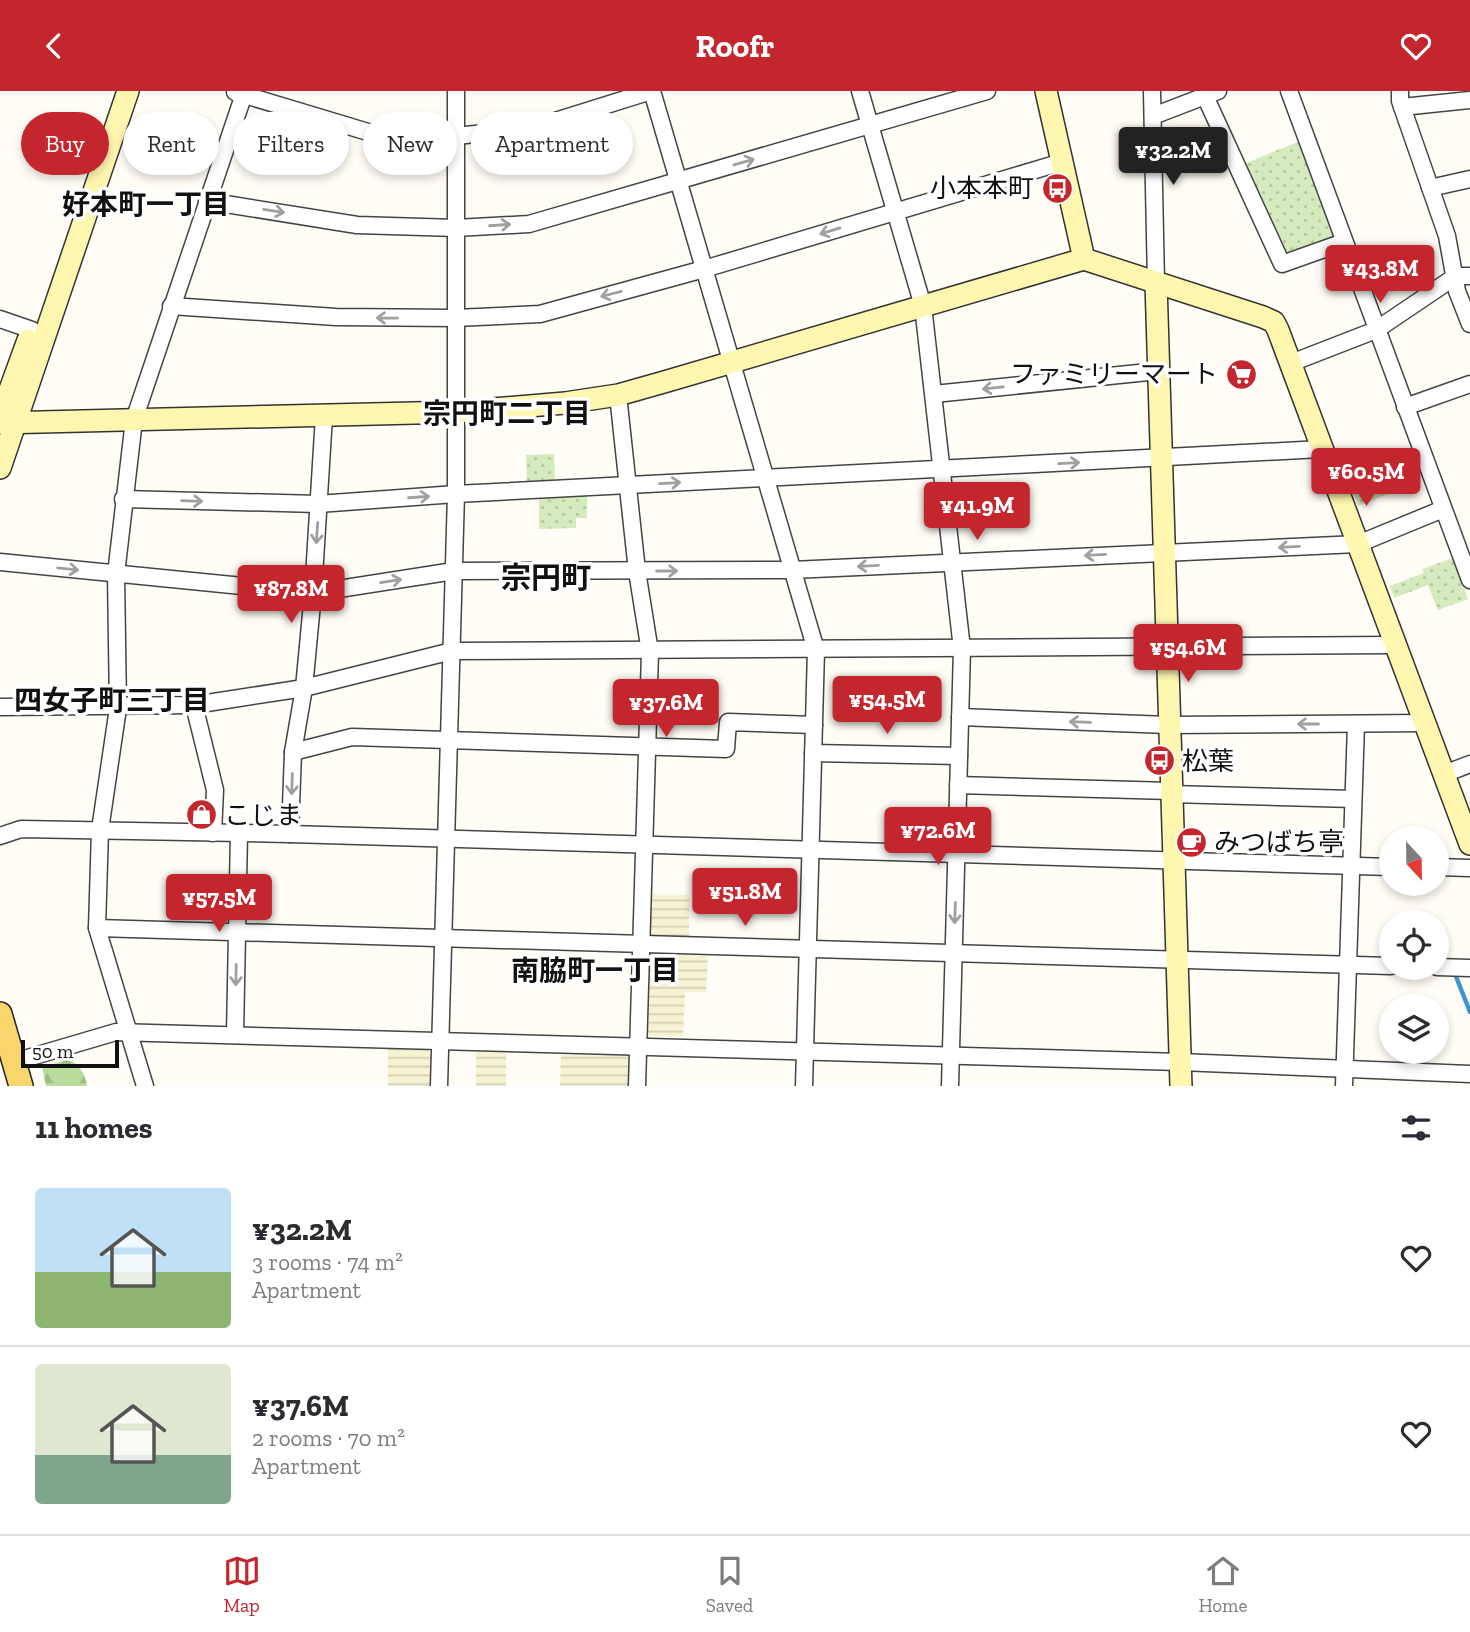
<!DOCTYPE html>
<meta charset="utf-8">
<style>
:root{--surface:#fff;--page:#f7f7f7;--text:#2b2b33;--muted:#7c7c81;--line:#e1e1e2;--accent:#c4262e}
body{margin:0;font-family:"Zilla Slab","Noto Sans JP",serif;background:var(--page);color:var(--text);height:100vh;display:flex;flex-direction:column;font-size:26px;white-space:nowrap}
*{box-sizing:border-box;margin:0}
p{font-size:23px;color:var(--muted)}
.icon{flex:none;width:38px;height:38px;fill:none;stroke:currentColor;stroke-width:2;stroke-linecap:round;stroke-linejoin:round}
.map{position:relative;height:995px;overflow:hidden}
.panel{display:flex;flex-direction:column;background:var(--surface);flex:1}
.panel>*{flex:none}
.banner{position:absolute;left:21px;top:21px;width:700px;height:63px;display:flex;gap:14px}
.needle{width:46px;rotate:158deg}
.tools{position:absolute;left:1379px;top:735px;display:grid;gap:14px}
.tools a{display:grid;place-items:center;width:70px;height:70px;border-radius:50%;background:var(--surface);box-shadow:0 4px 10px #0003;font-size:35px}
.scale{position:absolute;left:21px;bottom:18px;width:98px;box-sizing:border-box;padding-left:7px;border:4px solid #111;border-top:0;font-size:19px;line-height:24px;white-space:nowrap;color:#111;-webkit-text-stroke:5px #fff;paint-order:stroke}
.price{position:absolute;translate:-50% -60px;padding:0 16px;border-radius:7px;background:var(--accent);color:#fff;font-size:23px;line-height:46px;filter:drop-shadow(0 2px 4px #0008)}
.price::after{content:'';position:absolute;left:50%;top:42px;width:21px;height:16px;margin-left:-10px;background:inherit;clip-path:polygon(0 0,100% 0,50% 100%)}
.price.selected{background:#222;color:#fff}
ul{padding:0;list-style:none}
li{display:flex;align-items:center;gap:21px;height:175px;padding:0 35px}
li+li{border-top:2px solid var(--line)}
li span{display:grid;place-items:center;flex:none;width:196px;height:140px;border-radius:7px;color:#555}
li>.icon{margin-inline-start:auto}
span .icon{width:84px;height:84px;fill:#fffc;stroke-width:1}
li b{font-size:30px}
h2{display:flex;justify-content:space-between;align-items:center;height:84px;padding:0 35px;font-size:30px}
.tag{padding:0 24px;border-radius:32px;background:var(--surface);box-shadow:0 4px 10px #0003;font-size:24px;line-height:63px}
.tag.selected{background:var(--accent);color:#fff}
header{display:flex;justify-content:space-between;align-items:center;height:91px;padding:0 35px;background:var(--accent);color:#fff;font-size:32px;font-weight:800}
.menu{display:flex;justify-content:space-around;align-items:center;height:98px;border-top:2px solid var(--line);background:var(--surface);font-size:19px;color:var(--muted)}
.menu a{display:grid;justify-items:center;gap:4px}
.menu .selected{color:var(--accent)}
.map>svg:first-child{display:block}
</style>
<header><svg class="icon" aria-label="back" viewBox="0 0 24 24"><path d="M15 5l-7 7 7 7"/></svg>Roofr<svg class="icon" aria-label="heart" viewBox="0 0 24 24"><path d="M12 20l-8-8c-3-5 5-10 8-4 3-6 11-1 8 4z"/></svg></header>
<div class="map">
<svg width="1470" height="995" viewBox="0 0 1470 995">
<defs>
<pattern id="farmland-rules" width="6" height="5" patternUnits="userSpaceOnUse" patternTransform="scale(1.75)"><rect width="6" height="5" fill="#f6f3d4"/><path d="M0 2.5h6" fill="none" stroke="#d2cfb5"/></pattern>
<pattern id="forest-firs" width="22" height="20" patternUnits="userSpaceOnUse" patternTransform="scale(1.75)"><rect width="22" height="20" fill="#b9dc9c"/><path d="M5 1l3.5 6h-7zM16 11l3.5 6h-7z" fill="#9ebc85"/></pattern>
<pattern id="park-dots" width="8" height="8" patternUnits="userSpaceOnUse" patternTransform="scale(1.75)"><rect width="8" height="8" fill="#d5ebbd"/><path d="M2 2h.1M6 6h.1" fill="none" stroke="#b6c8a1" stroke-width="1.8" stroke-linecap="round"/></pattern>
</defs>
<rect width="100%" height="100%" fill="#fffdf5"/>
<g fill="url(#farmland-rules)">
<polygon points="648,803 689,804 689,848 651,847 647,841"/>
<polygon points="708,860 706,901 685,901 683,946 644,945 648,861"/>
<polygon points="388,958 428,959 432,964 432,995 388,995"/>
<rect x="476" y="961" width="30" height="34"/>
<polygon points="561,964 627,965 630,969 630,995 560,995"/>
</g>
<path fill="url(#forest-firs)" d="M67,969C79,971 85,983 87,995H46L42,976Z"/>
<g fill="url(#park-dots)">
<polygon points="1300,50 1334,142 1330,149 1294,163 1283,159 1244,73"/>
<polygon points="554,363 555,393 527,394 526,364"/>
<polygon points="1385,372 1396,400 1358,415 1347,386"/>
<polygon points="587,402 587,427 576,427 576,437 539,438 539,405"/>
<polygon points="1453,467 1468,508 1438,519 1428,494 1394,507 1390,495 1424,482 1422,478"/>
</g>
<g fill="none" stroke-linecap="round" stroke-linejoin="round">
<polyline stroke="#3f96cf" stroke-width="4.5" points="1455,883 1470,921"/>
<defs>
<g id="street">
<polyline points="652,0 816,559 804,995"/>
<polyline points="860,0 923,215 962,558 950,995"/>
<polyline points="1152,0 1156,192"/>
<polyline points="1289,0 1470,489"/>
<polyline points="1400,0 1400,10 1447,145 1457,200 1470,233"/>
<polyline points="235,1 368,41 456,45 533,37 651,0"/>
<polyline points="1205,5 1282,173 1344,151"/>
<polyline points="1402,16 1470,9"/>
<polyline points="1153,25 1218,0"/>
<polyline points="1430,97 1470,88"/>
<polyline points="207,110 357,134 456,137 529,133 987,0"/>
<polyline points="171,215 336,226 456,227 540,223 704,178 1062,71"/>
<polyline points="0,228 32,239"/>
<polyline points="1291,272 1376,239 1456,185 1470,185"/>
<polyline points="934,303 1158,280"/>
<polyline points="618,304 637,480 650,561 637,995"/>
<polyline points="1405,316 1470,293"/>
<polyline points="123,408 318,413 456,403 1321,358"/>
<polyline points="0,471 313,502 454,480 792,479 1358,453 1443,418"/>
<polyline points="194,614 215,699 213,742"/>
<polyline points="0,616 194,614 304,597 452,560 1396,554"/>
<polyline points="960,626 1168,634 1425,632"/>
<polyline points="293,661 352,646 726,658 728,631 814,634"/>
<polyline points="813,662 959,665"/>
<polyline points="1444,683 1470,673"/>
<polyline points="958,694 1171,700"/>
<polyline points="1171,703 1353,708"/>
<polyline points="290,743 293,661 304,597 313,502 324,325"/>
<polyline points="0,745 21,738 290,743 1391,776"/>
<polyline points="1437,776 1470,777"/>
<polyline points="97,837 1391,875"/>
<polyline points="1437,876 1470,877"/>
<polyline points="235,944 239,742"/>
<polyline points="14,971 116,941 1180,971 1470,983"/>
<polyline points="145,995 97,837 100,739 118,617 116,483 134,329 245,0"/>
<polyline points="439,995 456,403 456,0"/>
<polyline points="1344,995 1356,633"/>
</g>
<g id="secondary">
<polyline points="1046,0 1084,168 1263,226 1274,231 1278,239 1470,753"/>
<polyline points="1156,192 1181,995"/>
<polyline points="0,326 28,249"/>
<polyline points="0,332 456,321 565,312 618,304 664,291 1084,168"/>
<polyline points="0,377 128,0"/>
</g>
<polyline id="primary" points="0,923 21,995"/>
</defs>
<use href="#street" stroke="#444" stroke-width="19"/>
<use href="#secondary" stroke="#333" stroke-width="24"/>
<use href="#primary" stroke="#222" stroke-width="26"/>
<use href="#street" stroke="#fff" stroke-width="16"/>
<use href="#secondary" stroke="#fff6b0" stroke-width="21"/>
<use href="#primary" stroke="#f9d66b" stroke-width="23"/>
</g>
<defs><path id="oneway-shaft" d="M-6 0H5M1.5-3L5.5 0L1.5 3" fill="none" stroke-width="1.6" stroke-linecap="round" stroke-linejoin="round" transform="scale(1.75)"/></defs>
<g stroke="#a0a0a0">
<use href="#oneway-shaft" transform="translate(744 71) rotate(-16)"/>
<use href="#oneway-shaft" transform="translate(274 120) rotate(9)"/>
<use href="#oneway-shaft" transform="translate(500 134) rotate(-4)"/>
<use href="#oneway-shaft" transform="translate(830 140) rotate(163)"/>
<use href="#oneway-shaft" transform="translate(611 203) rotate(165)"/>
<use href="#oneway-shaft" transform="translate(387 227) rotate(-179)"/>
<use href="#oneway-shaft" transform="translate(993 297) rotate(174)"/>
<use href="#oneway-shaft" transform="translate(1069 372) rotate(-3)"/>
<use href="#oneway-shaft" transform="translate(670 392) rotate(-3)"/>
<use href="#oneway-shaft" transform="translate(419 406) rotate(-4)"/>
<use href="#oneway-shaft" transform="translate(192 410) rotate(2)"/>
<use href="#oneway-shaft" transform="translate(317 442) rotate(94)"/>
<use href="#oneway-shaft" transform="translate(1289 456) rotate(177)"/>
<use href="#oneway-shaft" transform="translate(1095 464) rotate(177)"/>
<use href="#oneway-shaft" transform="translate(868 475) rotate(177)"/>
<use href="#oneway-shaft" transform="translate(68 478) rotate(6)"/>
<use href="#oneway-shaft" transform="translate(667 480)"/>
<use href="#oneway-shaft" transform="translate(391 490) rotate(-9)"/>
<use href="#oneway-shaft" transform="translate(1080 631) rotate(-178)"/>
<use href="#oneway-shaft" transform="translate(1308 633) rotate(180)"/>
<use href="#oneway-shaft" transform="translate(292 693) rotate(92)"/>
<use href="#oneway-shaft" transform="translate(955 822) rotate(92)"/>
<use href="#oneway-shaft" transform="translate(236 884) rotate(91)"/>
</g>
<defs>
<symbol id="bus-disc" viewBox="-11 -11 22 22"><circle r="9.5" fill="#c4262e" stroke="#fff"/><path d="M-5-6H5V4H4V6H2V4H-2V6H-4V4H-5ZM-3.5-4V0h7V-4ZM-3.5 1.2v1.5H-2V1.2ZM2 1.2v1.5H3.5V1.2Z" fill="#fff"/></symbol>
<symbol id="supermarket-disc" viewBox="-11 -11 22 22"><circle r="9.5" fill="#c4262e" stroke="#fff"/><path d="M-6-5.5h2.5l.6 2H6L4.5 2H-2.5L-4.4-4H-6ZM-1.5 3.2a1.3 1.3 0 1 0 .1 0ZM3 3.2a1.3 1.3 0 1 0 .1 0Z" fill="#fff"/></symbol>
<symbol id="shop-disc" viewBox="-11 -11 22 22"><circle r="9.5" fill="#c4262e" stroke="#fff"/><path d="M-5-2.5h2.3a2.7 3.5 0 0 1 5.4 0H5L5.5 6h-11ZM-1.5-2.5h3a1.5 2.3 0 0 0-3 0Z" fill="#fff"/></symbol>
<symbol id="cafe-disc" viewBox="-11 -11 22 22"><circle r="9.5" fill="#c4262e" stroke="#fff"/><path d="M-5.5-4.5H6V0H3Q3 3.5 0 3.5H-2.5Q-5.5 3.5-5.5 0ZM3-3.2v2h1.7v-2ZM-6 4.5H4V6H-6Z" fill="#fff"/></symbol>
</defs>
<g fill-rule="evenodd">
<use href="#bus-disc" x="1040" y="80" width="35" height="35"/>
<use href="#supermarket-disc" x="1224" y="266" width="35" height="35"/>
<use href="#bus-disc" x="1142" y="652" width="35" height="35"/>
<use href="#shop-disc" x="184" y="706" width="35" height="35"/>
<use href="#cafe-disc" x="1174" y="734" width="35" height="35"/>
</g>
<g text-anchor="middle" stroke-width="7" stroke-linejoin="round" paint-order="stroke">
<g font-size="26" fill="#111" stroke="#fff" text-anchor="start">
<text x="1034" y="106" text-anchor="end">小本本町</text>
<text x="1218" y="292" text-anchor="end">ファミリーマート</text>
<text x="1182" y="679">松葉</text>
<text x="224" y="733">こじま</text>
<text x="1214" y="760">みつばち亭</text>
</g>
<g font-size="28" font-weight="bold" fill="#111" stroke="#fff">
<text x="146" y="123">好本町一丁目</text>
<text x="507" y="332">宗円町二丁目</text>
<text x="112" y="619">四女子町三丁目</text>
<text x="595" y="889">南脇町一丁目</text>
</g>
<g font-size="30" font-weight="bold" fill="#111" stroke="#fff">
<text x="546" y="497">宗円町</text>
</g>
</g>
</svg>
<div class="tools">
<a><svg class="needle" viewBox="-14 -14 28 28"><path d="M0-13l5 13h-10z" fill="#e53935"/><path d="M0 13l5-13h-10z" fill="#7c7c81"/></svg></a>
<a><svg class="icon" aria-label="locate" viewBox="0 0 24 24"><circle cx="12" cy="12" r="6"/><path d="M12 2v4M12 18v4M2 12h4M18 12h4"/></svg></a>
<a><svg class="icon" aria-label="layers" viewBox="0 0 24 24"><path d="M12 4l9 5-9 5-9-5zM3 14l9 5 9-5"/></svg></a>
</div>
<div class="scale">50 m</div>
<b class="price selected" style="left:1173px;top:96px">¥32.2M</b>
<b class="price" style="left:1380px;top:214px">¥43.8M</b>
<b class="price" style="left:1366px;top:417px">¥60.5M</b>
<b class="price" style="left:977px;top:451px">¥41.9M</b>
<b class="price" style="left:291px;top:534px">¥87.8M</b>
<b class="price" style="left:1188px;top:593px">¥54.6M</b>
<b class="price" style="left:887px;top:645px">¥54.5M</b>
<b class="price" style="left:666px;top:648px">¥37.6M</b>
<b class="price" style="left:938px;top:776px">¥72.6M</b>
<b class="price" style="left:745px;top:837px">¥51.8M</b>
<b class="price" style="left:219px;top:843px">¥57.5M</b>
<div class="banner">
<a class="tag selected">Buy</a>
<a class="tag">Rent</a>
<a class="tag">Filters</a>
<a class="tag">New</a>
<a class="tag">Apartment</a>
</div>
</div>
<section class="panel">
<h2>11 homes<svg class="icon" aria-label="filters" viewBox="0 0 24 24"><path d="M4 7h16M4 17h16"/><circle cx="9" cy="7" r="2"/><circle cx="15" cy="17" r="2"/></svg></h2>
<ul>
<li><span style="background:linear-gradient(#bfe0f5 60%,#8fb573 0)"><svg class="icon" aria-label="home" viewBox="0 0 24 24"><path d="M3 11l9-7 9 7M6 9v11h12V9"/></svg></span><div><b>¥32.2M</b><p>3 rooms · 74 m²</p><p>Apartment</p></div><svg class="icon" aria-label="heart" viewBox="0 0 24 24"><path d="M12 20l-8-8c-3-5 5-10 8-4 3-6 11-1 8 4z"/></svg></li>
<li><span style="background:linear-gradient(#dfe7d0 65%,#7fa58c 0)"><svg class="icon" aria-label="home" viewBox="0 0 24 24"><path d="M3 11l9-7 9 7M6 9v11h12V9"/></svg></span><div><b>¥37.6M</b><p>2 rooms · 70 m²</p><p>Apartment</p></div><svg class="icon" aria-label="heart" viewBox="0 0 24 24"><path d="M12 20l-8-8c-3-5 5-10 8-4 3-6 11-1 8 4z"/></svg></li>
</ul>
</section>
<nav class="menu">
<a class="selected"><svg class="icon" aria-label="map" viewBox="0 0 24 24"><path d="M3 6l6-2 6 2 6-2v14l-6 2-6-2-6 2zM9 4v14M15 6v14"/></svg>Map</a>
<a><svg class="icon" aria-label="saved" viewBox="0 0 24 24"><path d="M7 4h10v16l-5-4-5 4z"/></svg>Saved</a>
<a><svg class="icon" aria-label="home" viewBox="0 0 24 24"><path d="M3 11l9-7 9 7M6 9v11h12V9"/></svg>Home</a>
</nav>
